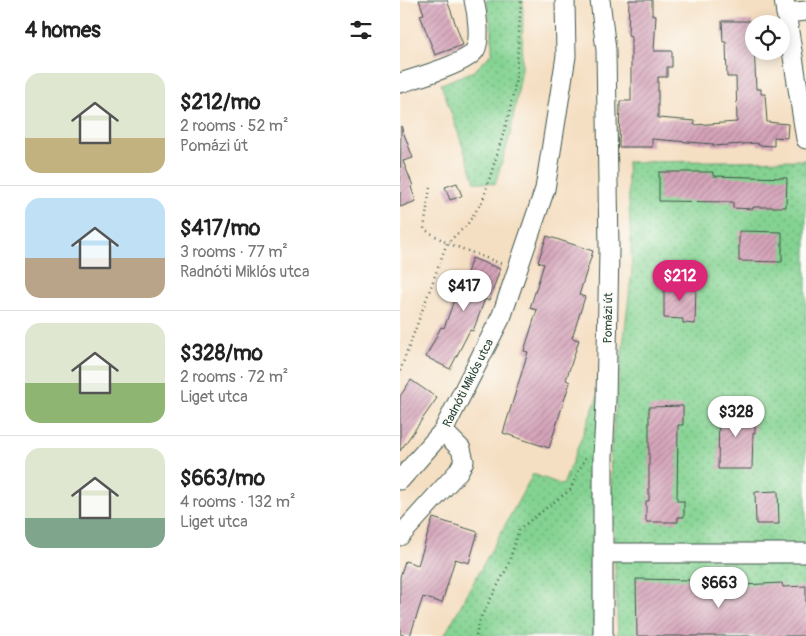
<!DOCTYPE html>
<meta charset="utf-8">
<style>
:root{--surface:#fff;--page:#f6f6f6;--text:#222;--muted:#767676;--line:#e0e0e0;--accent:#db2777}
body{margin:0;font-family:Pangolin,sans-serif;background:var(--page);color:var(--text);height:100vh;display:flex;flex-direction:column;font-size:19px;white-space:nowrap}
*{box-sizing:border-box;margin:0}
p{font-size:16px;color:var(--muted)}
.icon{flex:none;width:28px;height:28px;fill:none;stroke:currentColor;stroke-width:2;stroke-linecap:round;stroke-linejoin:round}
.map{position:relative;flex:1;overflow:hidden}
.details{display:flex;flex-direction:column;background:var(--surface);width:400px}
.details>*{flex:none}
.fabs{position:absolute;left:345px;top:15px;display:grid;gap:10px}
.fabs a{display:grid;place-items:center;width:45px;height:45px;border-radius:50%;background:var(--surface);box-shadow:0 2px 12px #0003;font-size:25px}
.price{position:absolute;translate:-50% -42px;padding:0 11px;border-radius:18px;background:#fff;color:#222;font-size:16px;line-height:32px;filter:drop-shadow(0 1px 2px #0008)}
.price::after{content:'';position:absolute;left:50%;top:30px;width:15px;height:11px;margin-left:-8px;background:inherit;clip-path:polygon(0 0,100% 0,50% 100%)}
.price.selected{background:var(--accent);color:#fff}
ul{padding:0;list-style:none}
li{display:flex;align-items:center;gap:15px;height:125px;padding:0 25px}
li+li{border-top:1px solid var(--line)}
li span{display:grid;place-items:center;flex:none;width:140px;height:100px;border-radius:15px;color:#555}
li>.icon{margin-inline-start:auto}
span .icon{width:60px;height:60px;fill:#fffc;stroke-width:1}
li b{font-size:21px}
h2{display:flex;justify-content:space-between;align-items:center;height:60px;padding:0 25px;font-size:21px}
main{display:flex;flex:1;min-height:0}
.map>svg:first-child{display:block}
</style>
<main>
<section class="details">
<h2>4 homes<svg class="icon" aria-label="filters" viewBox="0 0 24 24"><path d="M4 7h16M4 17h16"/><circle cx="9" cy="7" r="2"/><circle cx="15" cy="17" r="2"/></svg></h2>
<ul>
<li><span style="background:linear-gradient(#dfe7d0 65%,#c2b280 0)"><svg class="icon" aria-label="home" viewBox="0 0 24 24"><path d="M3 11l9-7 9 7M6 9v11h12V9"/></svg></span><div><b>$212/mo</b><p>2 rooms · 52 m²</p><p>Pomázi út</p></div></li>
<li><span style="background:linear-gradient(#bfe0f5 60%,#b9a48a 0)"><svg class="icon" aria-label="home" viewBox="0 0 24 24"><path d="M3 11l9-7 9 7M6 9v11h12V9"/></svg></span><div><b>$417/mo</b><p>3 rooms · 77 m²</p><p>Radnóti Miklós utca</p></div></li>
<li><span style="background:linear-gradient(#dfe7d0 60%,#8fb573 0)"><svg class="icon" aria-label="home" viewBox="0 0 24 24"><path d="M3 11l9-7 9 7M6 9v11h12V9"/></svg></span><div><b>$328/mo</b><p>2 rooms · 72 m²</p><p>Liget utca</p></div></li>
<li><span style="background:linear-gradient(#dfe7d0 70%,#7fa58c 0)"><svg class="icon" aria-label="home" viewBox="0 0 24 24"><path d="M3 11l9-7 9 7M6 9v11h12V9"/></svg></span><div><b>$663/mo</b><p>4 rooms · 132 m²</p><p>Liget utca</p></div></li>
</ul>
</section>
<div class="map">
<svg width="406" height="636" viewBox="0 0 406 636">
<defs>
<pattern id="grass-dots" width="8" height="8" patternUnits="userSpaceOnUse" patternTransform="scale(1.25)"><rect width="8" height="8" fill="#84d392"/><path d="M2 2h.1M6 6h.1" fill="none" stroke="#6bac78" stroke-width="1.8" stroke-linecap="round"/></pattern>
<pattern id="building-hatch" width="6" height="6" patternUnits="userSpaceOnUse" patternTransform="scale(1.25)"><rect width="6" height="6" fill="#d5a3b9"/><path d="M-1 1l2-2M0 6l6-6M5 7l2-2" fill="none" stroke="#ac8697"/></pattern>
</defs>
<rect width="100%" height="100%" fill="#fdfcf7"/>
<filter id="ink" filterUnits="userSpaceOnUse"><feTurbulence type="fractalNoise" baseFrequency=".02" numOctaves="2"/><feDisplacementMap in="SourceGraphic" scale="10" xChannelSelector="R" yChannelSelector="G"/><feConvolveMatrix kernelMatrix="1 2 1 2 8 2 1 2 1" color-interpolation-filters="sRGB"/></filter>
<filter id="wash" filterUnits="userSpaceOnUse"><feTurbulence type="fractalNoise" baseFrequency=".0096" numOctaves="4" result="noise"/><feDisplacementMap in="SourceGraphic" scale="20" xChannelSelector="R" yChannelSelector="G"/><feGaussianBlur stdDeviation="1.12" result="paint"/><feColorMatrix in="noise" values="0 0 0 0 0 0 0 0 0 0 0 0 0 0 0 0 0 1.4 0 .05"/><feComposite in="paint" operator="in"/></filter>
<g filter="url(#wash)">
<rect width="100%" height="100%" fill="#f5dfc3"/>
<g fill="url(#grass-dots)" stroke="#528863">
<polygon points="86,0 123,0 122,69 110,136 95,184 75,182 41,84 74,71 92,53 92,29"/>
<polygon points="406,160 406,636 218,636 210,454 232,270 227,162"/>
<polygon points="203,383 194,636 44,636 133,474 163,485"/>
</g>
<g id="blocks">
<g fill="url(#building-hatch)">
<polygon points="19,0 47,0 63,45 35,55 20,15 24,14"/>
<polygon points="229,0 252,0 252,15 256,15 254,51 272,51 272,67 267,67 267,77 258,77 258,118 295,121 294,125 337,122 336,77 327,77 326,42 323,42 322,21 353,21 356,89 361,89 361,94 365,94 367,122 388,124 387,138 374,137 374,146 358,145 358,143 313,146 313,144 252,139 252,147 219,147 220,101 231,101 231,36 228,35"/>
<polygon points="1,126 13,158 3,161 13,186 11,187 16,201 0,207"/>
<polygon points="259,172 313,172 313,176 387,178 386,207 353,207 353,209 333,208 333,202 259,201"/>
<polygon points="57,183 62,196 50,200 45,187"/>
<polygon points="339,231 382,232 382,262 339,261"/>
<polygon points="147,236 193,251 179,295 185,297 172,338 179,340 166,380 170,382 149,448 103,433 128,352 124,351 137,310 130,308 144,264 138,262"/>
<polygon points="72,258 100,269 89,301 85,299 73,331 70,330 50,369 26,357 41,327 44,328 60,284 63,285"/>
<polygon points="264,284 296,284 295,324 283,323 283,319 264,318"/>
<polygon points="11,380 37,398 0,451 0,396"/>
<polygon points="283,406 283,425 278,425 277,501 284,501 284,517 278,517 278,522 246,522 246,501 249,501 249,407"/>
<polygon points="319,407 355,408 355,433 353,433 352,469 318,469"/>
<polygon points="378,491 379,524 356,524 355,492"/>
<polygon points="33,518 78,532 69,563 55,559 42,603 23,597 10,636 7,636 0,634 0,577 5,561 18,565"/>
<polygon points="236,579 343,581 343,585 382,583 383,587 406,586 406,636 237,636"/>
</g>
</g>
</g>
<g filter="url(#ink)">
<use href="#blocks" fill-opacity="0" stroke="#3f5549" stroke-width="1"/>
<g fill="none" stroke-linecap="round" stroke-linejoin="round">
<defs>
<g id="minor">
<polyline points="200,0 206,50 209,250 206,400 203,456 203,636"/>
<polyline points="384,0 406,139"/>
<polyline points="386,13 406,11"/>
<path d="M0,83C16,78 68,63 75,50C81,40 77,12 74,0"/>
<polyline points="0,480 43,431 102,315 145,189 166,56 165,0"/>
<polyline points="0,536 58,472 64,461 61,449 43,431"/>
<polyline points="203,553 406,553"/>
</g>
</defs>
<use href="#minor" stroke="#3f5549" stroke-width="21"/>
<g stroke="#3f5549" stroke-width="2.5" stroke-dasharray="1 4" stroke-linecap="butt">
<polyline points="30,188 24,229 47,243 102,264"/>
<polyline points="0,371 47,243 67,225 83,200 109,115 116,79 121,0"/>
<polyline points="76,636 80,619 108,566 119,529 170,490 185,458"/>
</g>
<use href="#minor" stroke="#fff" stroke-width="19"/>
</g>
</g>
<g text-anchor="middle" stroke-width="5" stroke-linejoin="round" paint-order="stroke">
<g font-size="12" fill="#1f3d34" stroke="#fdfcf7">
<text transform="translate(208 318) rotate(-89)" y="4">Pomázi út</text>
<text transform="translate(68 383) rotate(-63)" y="4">Radnóti Miklós utca</text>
</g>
</g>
</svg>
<div class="fabs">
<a><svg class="icon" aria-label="locate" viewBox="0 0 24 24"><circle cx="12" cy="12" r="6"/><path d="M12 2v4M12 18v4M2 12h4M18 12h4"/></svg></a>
</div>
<b class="price selected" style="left:280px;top:302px">$212</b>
<b class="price" style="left:64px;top:312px">$417</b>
<b class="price" style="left:336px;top:438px">$328</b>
<b class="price" style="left:319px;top:609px">$663</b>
</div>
</main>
